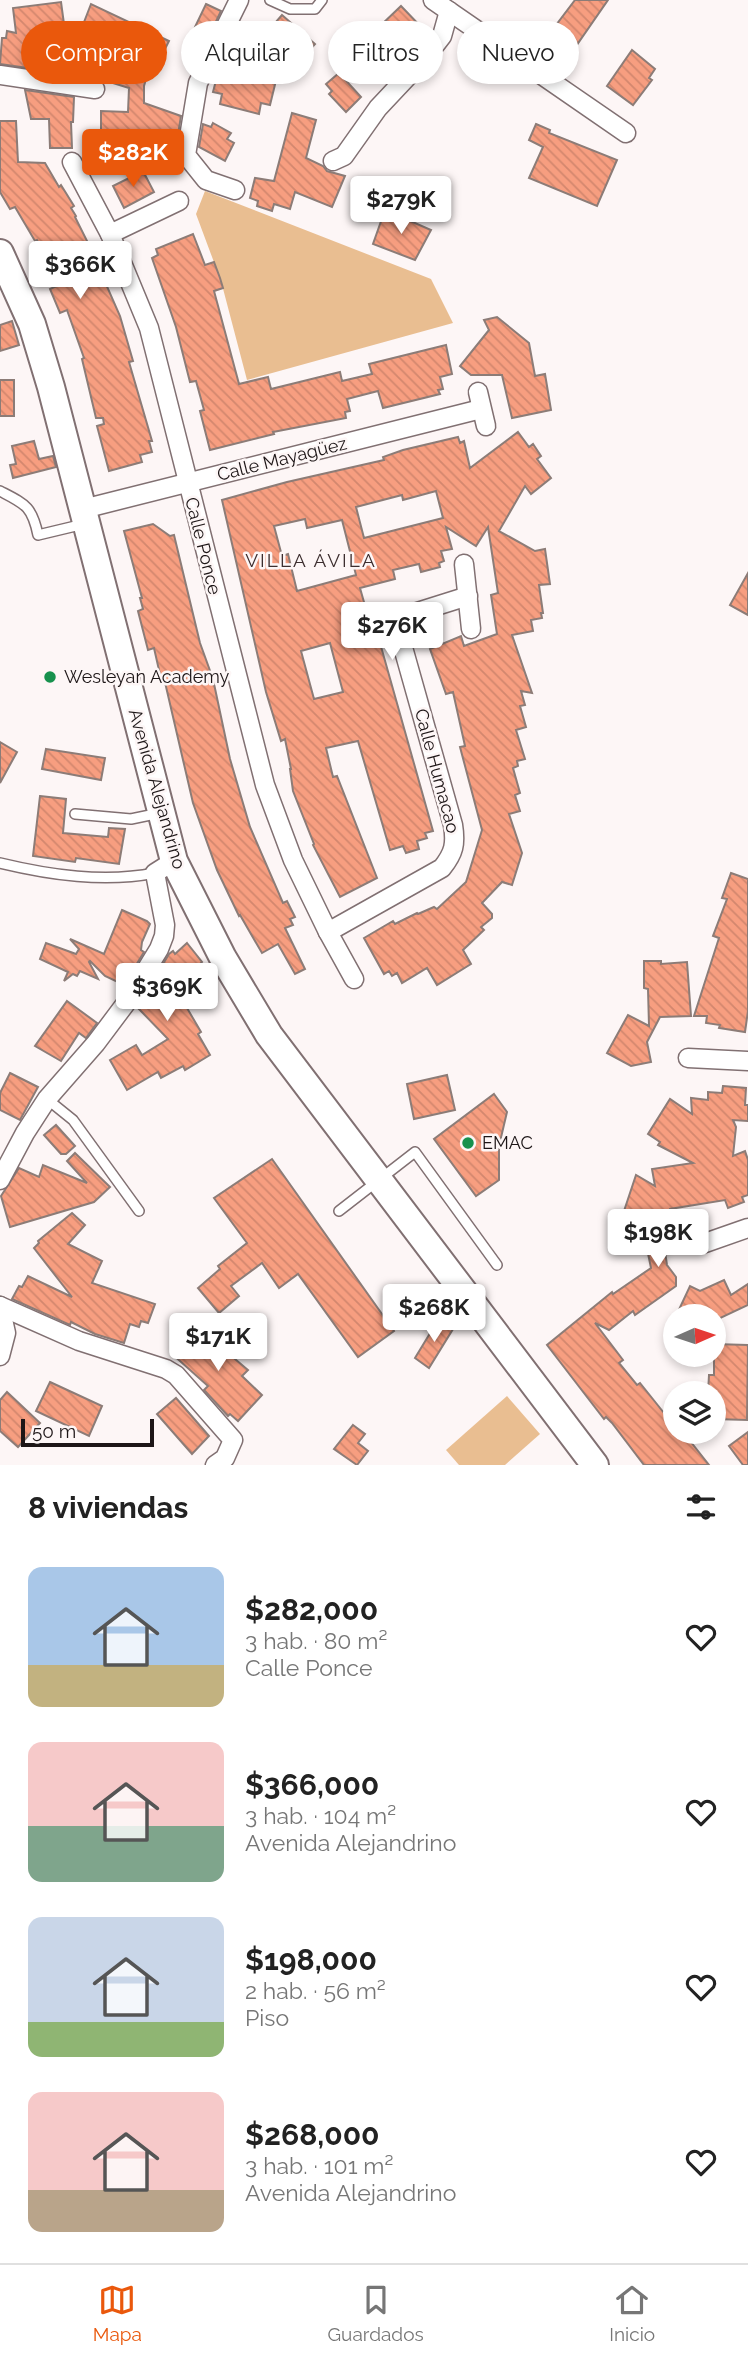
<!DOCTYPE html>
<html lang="es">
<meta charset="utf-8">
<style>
:root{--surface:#fff;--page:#f2f2f2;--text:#222;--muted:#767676;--line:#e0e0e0;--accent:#ea580c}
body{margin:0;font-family:Raleway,sans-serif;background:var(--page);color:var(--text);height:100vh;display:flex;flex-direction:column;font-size:26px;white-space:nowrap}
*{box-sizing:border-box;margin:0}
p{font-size:23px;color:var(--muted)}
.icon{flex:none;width:38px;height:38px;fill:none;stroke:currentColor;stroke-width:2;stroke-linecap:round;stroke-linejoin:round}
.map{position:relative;height:1465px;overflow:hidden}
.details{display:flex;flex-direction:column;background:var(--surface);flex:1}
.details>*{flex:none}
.banner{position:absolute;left:21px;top:21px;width:707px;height:63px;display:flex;gap:14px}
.needle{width:46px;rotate:87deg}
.buttons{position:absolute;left:663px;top:1304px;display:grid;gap:14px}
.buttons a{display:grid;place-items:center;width:63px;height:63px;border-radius:50%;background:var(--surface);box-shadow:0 4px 10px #0003;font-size:35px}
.scale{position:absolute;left:21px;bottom:18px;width:133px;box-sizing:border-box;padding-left:7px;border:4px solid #1d1617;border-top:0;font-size:19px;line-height:24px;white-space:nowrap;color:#1d1617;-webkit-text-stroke:5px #fdf6f6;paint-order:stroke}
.price{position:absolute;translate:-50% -60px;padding:0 16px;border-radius:7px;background:#fff;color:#222;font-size:23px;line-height:46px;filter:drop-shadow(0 2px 4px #0008)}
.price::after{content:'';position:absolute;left:50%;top:42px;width:21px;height:16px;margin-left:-10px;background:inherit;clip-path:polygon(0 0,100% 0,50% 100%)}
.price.on{background:var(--accent);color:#fff}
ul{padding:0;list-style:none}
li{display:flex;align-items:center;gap:21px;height:175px;padding:0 28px}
li span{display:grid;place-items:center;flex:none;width:196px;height:140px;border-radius:14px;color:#555}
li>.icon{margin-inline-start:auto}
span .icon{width:84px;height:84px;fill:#fffc;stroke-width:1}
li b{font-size:30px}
h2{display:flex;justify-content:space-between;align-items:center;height:84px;padding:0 28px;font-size:30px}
.tag{padding:0 24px;border-radius:32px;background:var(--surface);box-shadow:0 4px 10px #0003;font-size:24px;line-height:63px}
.tag.on{background:var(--accent);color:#fff}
.tabs{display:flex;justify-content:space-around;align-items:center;height:98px;border-top:2px solid var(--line);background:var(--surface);font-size:19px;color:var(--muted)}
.tabs a{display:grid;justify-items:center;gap:4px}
.tabs .on{color:var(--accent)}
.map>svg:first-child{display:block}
</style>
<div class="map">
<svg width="748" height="1465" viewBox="0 0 748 1465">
<defs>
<pattern id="building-back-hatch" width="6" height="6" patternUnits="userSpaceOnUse" patternTransform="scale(1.75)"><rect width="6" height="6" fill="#f79e80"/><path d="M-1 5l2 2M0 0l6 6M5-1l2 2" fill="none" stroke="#d3876e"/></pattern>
</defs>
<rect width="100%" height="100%" fill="#fdf6f6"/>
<g fill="#e9be91">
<polygon points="205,191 431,279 453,323 247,380 221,281 196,214"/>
<polygon points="507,1396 540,1434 505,1465 459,1465 446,1450"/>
</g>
<g fill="url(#building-back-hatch)" stroke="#8c7c77" stroke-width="2" fill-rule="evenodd">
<polygon points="575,0 608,0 574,49 550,33"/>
<polygon points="61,2 69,61 91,4 169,41 157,65 151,62 144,86 144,103 181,116 175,153 147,143 149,137 101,132 101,111 128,112 129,88 97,78 0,64 2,38 6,38 7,31 16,33 13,8"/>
<polygon points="206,4 221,11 210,34 195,27"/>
<polygon points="401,6 425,31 403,52 379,27"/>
<polygon points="282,15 315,44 290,72 280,64 270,105 261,103 259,114 220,104 222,94 213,92 220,65 224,55 243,60"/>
<polygon points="632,50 655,69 649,78 652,80 633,105 607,86"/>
<polygon points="339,73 361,97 346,112 329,94 332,91 326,84"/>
<polygon points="25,90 74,97 73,122 71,122 72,148 50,148 49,119 31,119"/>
<polygon points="292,113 316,120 306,158 323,166 327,171 345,176 332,207 295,192 290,209 274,204 272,211 257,206 258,201 250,198 255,178 274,181"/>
<polygon points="0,121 16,121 18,162 45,163 59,187 61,185 74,206 71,208 76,216 75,217 107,281 105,282 120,316 133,361 129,362 152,441 149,441 152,452 140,455 142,462 109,471 97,426 104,424 103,418 96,418 82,359 84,358 67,310 60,313 50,289 61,284 37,240 35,241 15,207 10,209 0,192"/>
<polygon points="213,123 231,133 227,139 234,143 225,161 199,147 203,124 211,127"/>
<polygon points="536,124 550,130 549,133 617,160 597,206 529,178 543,147 529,140"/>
<polygon points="143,171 154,192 124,208 113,186"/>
<polygon points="385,210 431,230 415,260 373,244"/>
<polygon points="193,234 205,265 214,262 220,278 223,288 214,291 239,384 268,377 271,389 340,372 342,381 372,374 369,364 446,345 452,374 440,377 443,389 438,390 440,394 383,408 378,391 347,399 350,411 345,412 346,418 273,432 274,434 210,450 200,411 204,410 196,381 190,382 176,327 152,258 158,255 156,249"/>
<polygon points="497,317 529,343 535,376 545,374 551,410 512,418 502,375 471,375 460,366 489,330 484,320"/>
<polygon points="12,321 19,345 0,351 0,325"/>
<rect x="0" y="380" width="14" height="36"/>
<path d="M518,432L529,447L533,444L541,456L537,459L551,478L531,494L525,486L499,531L535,551L545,549L550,584L539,585L543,613H541L542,618L531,620L533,631L512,635L532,693L521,691L525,705L520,706L526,727L516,730L525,759L517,761L518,766L513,768L520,793L515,795L520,811L509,814L522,853L512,885L502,882L482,903L492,914V918L481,927L484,930L463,950L471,964L437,985L427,968L402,983L397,973L392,976L389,971L384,974L364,938L393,921L395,924L417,913L418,914L434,907L437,909L466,882L482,830L460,747L465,746L453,692L446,694L430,649L461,636L464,646L497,634L491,595L498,593L488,527L476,546L446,527L452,549L441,551L444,561L439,563L440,567L421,572L419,564L393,570L395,579L360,588L371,627L373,626L376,632L380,643L433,831L425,833L427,838L417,841L419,849L406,853L403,846L390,850L358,741L326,748L333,777L337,776L377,878L340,897L313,845L314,844L293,791L290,769H291L285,739L281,741L266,692L222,500L287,482L384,460L383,457L403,450L458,437L460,443L464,441L470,468ZM436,491L443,518L364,538L356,507L402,495L403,500ZM305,519L307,528L342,520L356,575L297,591L288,554L282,556L274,526ZM330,643L343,692L314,699L301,651Z"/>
<polygon points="34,441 39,459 53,456 56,467 13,478 10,465 16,464 12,446"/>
<polygon points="153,524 170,536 174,535 200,643 213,679 230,759 250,827 283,903 287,901 295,917 290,919 293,925 285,928 305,969 295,974 278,944 262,953 240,915 239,916 217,870 193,803 164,678 161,679 154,648 148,650 138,611 143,609 140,598 142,598 124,531"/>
<polygon points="748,573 748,615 730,605"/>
<polygon points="0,742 17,752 0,783"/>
<polygon points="46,749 105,758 101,780 42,769"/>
<polygon points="40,796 66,799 63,833 108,837 109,828 125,829 119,864 76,858 75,862 33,856"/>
<polygon points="731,873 748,879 748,1011 745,1032 719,1028 720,1025 706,1023 707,1016 694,1016 719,938 713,936 727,899 722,898"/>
<polygon points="122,910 147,921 150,924 142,942 141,950 144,952 124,985 105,976 90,961 89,962 98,979 80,971 77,976 73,974 64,981 68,972 40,959 46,943 76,954 79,949 70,939 104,954"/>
<polygon points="187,943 202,962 199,965 204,971 180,996 201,1032 198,1034 210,1055 185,1070 183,1066 161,1078 158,1072 127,1090 110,1060 136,1045 142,1055 168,1039 137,1007 169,954 173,951 175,954"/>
<polygon points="644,961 661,961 661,964 687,962 691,1016 660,1017 647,1042 651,1062 631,1066 607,1053 628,1015 649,1026 648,989 644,988"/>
<polygon points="67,1001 97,1023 86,1038 79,1033 61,1061 35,1046"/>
<polygon points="10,1073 38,1087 20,1120 0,1110 0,1093"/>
<polygon points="447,1075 455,1110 414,1119 407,1084"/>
<polygon points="723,1086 746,1088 745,1105 748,1105 748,1121 733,1120 736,1127 733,1156 745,1151 748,1160 748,1195 742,1197 744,1202 728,1208 725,1200 670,1209 662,1232 667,1265 676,1277 676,1286 635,1315 633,1311 609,1330 595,1323 623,1360 619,1363 637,1385 640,1383 676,1428 676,1432 683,1432 709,1465 644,1465 612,1423 606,1417 604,1419 547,1345 612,1292 613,1294 651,1268 644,1234 619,1226 636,1175 655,1186 652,1169 693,1163 658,1145 660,1142 648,1134 670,1099 692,1114 691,1098 708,1100 708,1092 722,1093"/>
<polygon points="494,1094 507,1112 499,1146 499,1180 476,1196 434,1139"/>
<polygon points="56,1125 75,1146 66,1154 61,1154 44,1135"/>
<polygon points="75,1153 110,1187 94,1202 10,1227 1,1196 19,1168 39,1177 43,1165 87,1183 67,1161"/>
<polygon points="272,1159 394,1331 358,1357 298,1274 279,1288 262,1263 231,1286 239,1296 219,1313 198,1288 220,1269 218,1266 247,1243 214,1198"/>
<polygon points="72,1213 85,1225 68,1244 102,1261 92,1283 155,1304 148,1323 141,1321 139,1327 130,1324 124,1343 95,1334 71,1322 70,1325 12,1299 19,1286 22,1287 28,1276 72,1297 34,1248 39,1243 38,1241"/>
<polygon points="724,1280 731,1295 748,1284 748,1305 714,1321 714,1316 676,1316 690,1286 700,1291"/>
<polygon points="438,1320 453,1329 429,1368 415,1358"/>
<polygon points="196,1326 248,1370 242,1376 262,1395 238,1421 230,1414 228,1416 204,1390 208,1386 172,1354"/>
<polygon points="714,1344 748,1345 747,1420 714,1419 714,1393 708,1393 709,1375 714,1375"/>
<polygon points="50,1382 102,1406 89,1436 36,1411"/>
<polygon points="7,1392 40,1423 18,1447 0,1431 0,1400"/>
<polygon points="176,1398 209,1436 192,1454 157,1414"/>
<polygon points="353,1425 365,1434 358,1443 368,1451 357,1465 334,1449"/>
<polygon points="748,1432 748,1465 743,1465 729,1446"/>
</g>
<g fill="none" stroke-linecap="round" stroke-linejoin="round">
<defs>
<g id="lane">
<polyline points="270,0 290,9 315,9 322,0"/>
<path d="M0,491C25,504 32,506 38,535L84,524"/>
<polyline points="75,814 131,819 160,813"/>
<path d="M0,863C50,875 104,883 155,873"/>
<polyline points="47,1099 73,1120 139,1211"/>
<polyline points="339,1211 415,1152 497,1265"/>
</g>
<g id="street">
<polyline points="433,0 626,133"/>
<polyline points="0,75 95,89"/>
<polyline points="333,161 344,156 378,108 425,58 442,36 449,11"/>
<polyline points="72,162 110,234 149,328 265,785 293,860 328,932 354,979"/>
<polyline points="235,190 206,180 186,155 198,83 239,0"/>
<polyline points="110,234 179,201"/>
<polyline points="478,392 486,426"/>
<polyline points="83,509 481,409"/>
<polyline points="464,564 471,629"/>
<path d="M328,932L442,868C454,853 456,844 453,825L395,619L468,596"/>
<polyline points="688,1058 748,1061"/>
<polyline points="0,1180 25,1133 47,1099 96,1043 126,1003 159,949 164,936 165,925 155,873 174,861"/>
<polyline points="705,1243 748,1228"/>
<polyline points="0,1306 79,1341 166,1369 176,1375 233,1440 225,1458 215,1465"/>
<polyline points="0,1306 6,1333 0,1356"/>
</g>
<polyline id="secondary" points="0,253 32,324 51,387 174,861 223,958 269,1035 595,1465"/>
</defs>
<use href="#lane" stroke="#817072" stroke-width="12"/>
<use href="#street" stroke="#817072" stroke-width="21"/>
<use href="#secondary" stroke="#817072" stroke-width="30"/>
<use href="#lane" stroke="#fff" stroke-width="9"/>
<use href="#street" stroke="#fff" stroke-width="18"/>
<use href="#secondary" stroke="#fff" stroke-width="26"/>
</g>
<g fill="#17914d" stroke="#fdf6f6" stroke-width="2.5">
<circle cx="50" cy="677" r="7"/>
<circle cx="468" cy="1143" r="7"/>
</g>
<g text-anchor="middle" stroke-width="5" stroke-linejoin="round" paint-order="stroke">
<g font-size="18" fill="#1d1617" stroke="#fdf6f6">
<text transform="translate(282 459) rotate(-14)" y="6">Calle Mayagüez</text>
<text transform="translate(203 546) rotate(76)" y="6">Calle Ponce</text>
<text transform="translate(437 771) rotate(75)" y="6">Calle Humacao</text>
<text transform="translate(157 789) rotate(74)" y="6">Avenida Alejandrino</text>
</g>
<g font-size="18" fill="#1d1617" stroke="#fdf6f6" text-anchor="start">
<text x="64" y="683">Wesleyan Academy</text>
<text x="482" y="1149">EMAC</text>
</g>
<g font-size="19" letter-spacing="2" fill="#3c2e2f" stroke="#fdf6f6">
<text x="311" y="567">VILLA ÁVILA</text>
</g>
</g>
</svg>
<div class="buttons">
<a><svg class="needle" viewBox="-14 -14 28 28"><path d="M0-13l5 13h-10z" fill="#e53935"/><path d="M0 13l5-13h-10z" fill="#767676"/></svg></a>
<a><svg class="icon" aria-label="layers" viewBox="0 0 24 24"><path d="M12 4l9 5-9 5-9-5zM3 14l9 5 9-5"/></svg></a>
</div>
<div class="scale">50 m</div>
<b class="price on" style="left:133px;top:189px">$282K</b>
<b class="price" style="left:401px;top:236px">$279K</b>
<b class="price" style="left:80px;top:301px">$366K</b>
<b class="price" style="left:392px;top:662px">$276K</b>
<b class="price" style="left:167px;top:1023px">$369K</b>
<b class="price" style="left:658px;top:1269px">$198K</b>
<b class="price" style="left:434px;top:1344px">$268K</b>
<b class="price" style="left:218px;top:1373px">$171K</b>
<div class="banner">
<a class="tag on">Comprar</a>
<a class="tag">Alquilar</a>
<a class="tag">Filtros</a>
<a class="tag">Nuevo</a>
</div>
</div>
<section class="details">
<h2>8 viviendas<svg class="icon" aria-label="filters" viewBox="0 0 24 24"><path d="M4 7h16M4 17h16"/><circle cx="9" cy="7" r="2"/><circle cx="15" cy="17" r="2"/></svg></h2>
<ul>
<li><span style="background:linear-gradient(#a9c7e8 70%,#c2b280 0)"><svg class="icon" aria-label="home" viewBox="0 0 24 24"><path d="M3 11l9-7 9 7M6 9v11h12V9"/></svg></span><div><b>$282,000</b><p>3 hab. · 80 m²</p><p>Calle Ponce</p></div><svg class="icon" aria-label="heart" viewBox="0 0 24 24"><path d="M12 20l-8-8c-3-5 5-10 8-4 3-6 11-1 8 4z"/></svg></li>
<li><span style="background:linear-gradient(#f6c9c9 60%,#7fa58c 0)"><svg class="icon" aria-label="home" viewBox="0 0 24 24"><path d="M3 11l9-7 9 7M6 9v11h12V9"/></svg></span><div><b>$366,000</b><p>3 hab. · 104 m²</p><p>Avenida Alejandrino</p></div><svg class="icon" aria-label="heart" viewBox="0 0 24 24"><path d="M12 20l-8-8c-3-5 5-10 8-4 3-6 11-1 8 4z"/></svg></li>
<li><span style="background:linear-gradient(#c9d6e8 75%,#8fb573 0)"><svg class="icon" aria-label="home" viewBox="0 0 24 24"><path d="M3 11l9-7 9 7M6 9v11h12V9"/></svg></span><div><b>$198,000</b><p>2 hab. · 56 m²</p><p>Piso</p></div><svg class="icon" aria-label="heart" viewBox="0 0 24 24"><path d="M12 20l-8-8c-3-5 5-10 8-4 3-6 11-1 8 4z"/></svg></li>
<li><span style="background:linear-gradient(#f6c9c9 70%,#b9a48a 0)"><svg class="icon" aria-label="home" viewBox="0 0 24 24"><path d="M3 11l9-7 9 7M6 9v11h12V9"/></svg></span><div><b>$268,000</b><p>3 hab. · 101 m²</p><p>Avenida Alejandrino</p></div><svg class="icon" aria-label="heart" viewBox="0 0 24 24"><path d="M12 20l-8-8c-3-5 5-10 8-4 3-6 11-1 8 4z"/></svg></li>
</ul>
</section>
<nav class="tabs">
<a class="on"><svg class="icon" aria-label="map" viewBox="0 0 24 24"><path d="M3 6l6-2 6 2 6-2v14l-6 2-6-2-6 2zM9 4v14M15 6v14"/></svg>Mapa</a>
<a><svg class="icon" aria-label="saved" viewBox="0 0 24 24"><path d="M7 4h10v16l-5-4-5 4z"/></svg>Guardados</a>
<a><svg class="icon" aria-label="home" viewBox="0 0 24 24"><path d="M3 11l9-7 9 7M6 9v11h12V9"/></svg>Inicio</a>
</nav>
